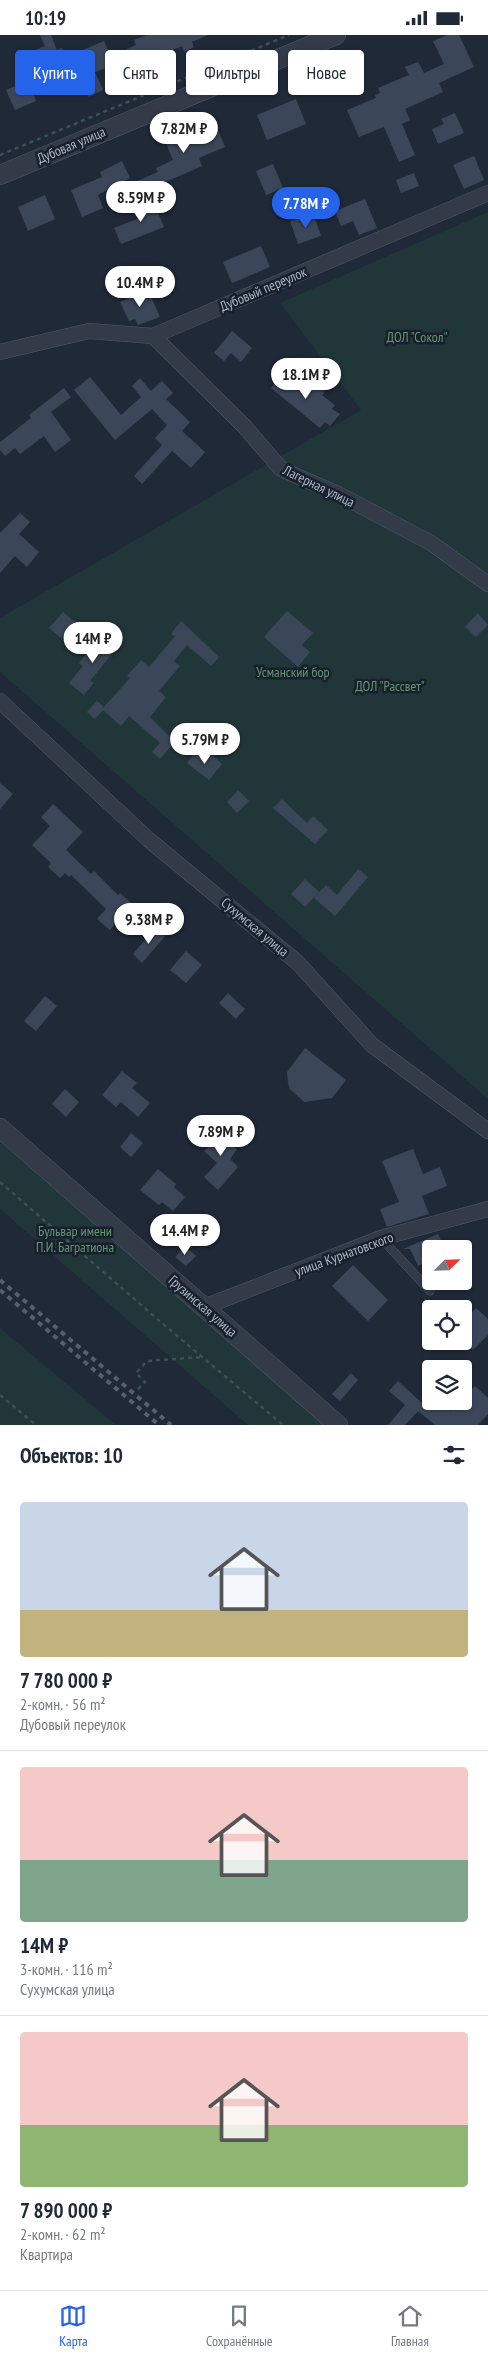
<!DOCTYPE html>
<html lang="ru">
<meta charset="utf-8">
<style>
:root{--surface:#fff;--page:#f6f6f7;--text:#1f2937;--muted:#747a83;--line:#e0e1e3;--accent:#2563eb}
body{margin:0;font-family:"PT Sans Narrow",sans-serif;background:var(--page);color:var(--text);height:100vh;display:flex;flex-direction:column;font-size:19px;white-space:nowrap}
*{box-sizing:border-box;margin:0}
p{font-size:16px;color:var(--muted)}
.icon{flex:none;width:28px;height:28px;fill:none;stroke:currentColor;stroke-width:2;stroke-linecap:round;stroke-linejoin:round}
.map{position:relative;height:1390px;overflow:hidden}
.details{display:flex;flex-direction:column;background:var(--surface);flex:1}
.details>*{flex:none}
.top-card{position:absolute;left:15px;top:15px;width:459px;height:45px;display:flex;gap:10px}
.needle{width:32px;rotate:67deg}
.controls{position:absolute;left:422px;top:1205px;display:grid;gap:10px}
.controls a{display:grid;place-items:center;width:50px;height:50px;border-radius:5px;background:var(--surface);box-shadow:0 1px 4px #0004;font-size:25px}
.price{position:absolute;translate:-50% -42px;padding:0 11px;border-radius:18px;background:#fff;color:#222;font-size:16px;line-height:32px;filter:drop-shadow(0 1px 2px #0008)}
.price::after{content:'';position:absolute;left:50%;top:30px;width:15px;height:11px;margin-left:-8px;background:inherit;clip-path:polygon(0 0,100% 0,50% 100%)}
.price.selected{background:var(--accent);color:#fff}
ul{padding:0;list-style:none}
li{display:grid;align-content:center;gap:10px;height:265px;padding:0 20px}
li+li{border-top:1px solid var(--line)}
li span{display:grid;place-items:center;height:155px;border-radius:5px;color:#555}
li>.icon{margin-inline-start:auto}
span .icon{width:90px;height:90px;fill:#fffc;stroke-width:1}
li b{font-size:21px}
h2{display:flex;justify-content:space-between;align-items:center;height:60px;padding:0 20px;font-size:21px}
.pill{padding:0 18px;border-radius:5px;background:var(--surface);box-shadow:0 1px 4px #0004;font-size:18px;line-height:45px}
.pill.selected{background:var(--accent);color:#fff}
.status{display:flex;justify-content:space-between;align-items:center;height:35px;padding:0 25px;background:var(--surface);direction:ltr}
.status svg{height:14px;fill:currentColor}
.dock{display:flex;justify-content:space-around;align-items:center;height:70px;border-top:1px solid var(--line);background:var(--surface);font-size:14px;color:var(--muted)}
.dock a{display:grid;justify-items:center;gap:2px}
.dock .selected{color:var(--accent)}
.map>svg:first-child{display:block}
</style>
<div class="status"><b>10:19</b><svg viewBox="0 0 49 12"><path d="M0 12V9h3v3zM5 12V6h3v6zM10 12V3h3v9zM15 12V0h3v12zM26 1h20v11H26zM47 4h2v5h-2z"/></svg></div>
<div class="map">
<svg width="488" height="1390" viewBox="0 0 488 1390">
<rect width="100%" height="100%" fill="#1f2938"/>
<g fill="#213639">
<polygon points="488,177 488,1064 0,637 0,583 361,375 280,268"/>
<polygon points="0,1105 327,1390 248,1390 0,1174"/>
<polygon points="0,1293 116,1390 0,1390"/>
</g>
<g fill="#3b4759">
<polygon points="40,0 51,0 57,15 62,13 66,22 104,6 114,30 95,37 103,55 89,62 78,35 36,52 24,20 45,11"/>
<polygon points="147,0 208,0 192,7 194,12 184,17 182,11 158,21 160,24 128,38 119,18 136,10 134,5"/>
<polygon points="447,0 459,0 474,32 439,48 443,57 405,74 410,85 402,89 415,120 399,127 384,92 359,102 347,75 376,63 375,60 380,58 378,53 409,40 405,32 418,27 424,38 444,29 433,6"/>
<polygon points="28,46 36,66 15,75 6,55"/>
<polygon points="296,64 306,89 267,105 257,80"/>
<polygon points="455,78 464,98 438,109 432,94 444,89 441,84"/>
<polygon points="213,84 225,112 199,123 202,131 152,153 155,159 144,163 137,146 158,137 156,133 173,125 163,101 185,91 186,95"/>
<polygon points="474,121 484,145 464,154 453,130"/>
<polygon points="122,126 130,143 98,160 103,173 82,182 71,155 102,142 100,137"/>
<polygon points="273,129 283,153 266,160 256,136"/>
<polygon points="414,138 419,151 401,158 396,145"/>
<polygon points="45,160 55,184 28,196 18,172"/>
<polygon points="152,164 164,192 121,209 114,193 140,183 135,171"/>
<polygon points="365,164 377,193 359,200 353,186 341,191 335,176"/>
<polygon points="313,178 321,201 298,209 290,186"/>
<polygon points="261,211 270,232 232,248 223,227"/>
<polygon points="148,255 160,282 138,290 135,284 129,286 120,267"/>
<polygon points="232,296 252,313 241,327 231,318 224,326 214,318"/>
<polygon points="284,336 310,357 316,350 325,357 322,360 335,370 332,374 340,379 330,391 325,387 320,393 271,353"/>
<polygon points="90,342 121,380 141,362 132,351 140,343 151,356 162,346 173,358 166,364 190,387 182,396 205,417 191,433 172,416 142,449 134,441 162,410 155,403 167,390 152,374 115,405 74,355"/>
<polygon points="64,353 71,362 51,377 71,405 55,417 44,401 20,419 15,413 5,421 0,415 0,407 31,383 29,380"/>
<polygon points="20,478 30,487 19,499 39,517 27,532 15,521 0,538 0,498"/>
<polygon points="287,576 313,598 302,610 310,617 298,632 264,602"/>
<polygon points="63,577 75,587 61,603 49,593"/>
<polygon points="478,578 488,590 476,602 465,592"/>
<polygon points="181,586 219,622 211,631 187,610 174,626 180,631 159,656 166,662 150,682 175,707 160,724 152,717 160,708 129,681 121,691 103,675 95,684 87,677 97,666 104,672 130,643 127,641 141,625 149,632 175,601 171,599"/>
<polygon points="102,599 118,611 90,646 94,648 84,660 69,648 83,631 79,628"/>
<polygon points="198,715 209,724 212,720 222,729 209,745 187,728"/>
<polygon points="0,748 13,759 0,774"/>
<polygon points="238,755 249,766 237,778 227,767"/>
<polygon points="282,764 307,788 313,781 328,795 315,809 273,773"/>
<polygon points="53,769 83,797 66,815 91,839 94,836 118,860 120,858 132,869 110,895 97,884 106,874 71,840 69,842 65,838 60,843 48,832 51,828 32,810 50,791 41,782"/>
<polygon points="358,834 368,842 335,881 314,863 326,850 337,860"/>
<polygon points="305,844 319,857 305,872 291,859"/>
<polygon points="156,892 166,900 142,928 133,919"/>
<polygon points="186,916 202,930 186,948 170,935"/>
<polygon points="228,958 245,974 236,984 219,968"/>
<polygon points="45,961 57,971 36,996 24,986"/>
<polygon points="305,1013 346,1045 332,1063 304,1067 290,1054 288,1048 287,1037"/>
<polygon points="122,1036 137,1048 132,1053 150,1068 138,1082 121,1067 116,1072 102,1060"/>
<polygon points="65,1054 79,1067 66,1082 52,1069"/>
<polygon points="221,1086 231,1094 224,1102 237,1114 230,1124 238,1132 218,1155 204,1142 217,1128 204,1116 214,1106 208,1101"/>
<polygon points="131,1098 143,1108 131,1122 120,1112"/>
<polygon points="413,1114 423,1139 440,1132 447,1151 422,1161 429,1179 387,1192 380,1174 399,1167 382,1126"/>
<polygon points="158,1134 176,1149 174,1152 185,1162 173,1176 162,1167 159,1170 140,1155"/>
<polygon points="438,1199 445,1214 431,1214 431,1225 418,1231 410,1214 403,1214"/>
<polygon points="185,1211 196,1221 186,1231 175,1222"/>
<polygon points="353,1230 388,1265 368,1286 332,1251"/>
<polygon points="476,1273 488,1284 488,1300 473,1315 464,1306 464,1285"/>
<polygon points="351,1338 358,1345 340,1366 332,1359"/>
<polygon points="398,1346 422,1368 431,1357 431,1366 438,1366 450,1376 460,1366 464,1366 464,1362 475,1351 488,1363 488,1379 478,1390 435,1390 418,1376 405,1390 388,1390 405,1370 389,1356"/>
</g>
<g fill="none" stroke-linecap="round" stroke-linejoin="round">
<defs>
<polyline id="service" points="381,1203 430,1256"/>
<g id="minor">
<polyline points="153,301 245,392 281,434 340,460 431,508 488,549"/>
<polyline points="0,317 89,296 153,301 488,158"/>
<polyline points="0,666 149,805 298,928 372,1010 488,1096"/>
<polyline points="204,1272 381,1203 488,1174"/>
</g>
<g id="tertiary">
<polyline points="0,140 336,0"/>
<polyline points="0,1093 338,1390"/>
</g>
</defs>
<use href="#service" stroke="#505967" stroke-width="9"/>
<use href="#minor" stroke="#505967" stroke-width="16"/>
<use href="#tertiary" stroke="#505967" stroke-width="20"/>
<g stroke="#3b5254" stroke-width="2.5" stroke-dasharray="4 4" stroke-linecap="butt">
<polyline points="0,120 289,0"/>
<polyline points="0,1147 163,1289 283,1390"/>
<polyline points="138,1354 145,1347 136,1338 147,1326 203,1322"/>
<polyline points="0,1360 36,1390"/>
</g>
<use href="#service" stroke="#333b49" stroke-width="8"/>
<use href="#minor" stroke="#333b49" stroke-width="15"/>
<use href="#tertiary" stroke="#333b49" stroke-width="19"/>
<g stroke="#545f70" stroke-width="4" stroke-dasharray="5 5" stroke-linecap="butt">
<polyline points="0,1245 171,1390"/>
<polyline points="0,1255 159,1390"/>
</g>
</g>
<g text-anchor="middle" stroke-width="5" stroke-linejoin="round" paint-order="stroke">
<g font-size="14" fill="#adb6c6" stroke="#18202d">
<text transform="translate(71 110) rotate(-23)" y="5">Дубовая улица</text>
<text transform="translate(263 254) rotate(-23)" y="5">Дубовый переулок</text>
<text transform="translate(319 451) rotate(26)" y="5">Лагерная улица</text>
<text transform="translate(255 892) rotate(40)" y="5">Сухумская улица</text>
<text transform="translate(344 1219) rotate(-20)" y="5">улица Курнатовского</text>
<text transform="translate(203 1271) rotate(41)" y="5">Грузинская улица</text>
</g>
<g font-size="14" fill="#639770" stroke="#18202d">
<text x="417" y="307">ДОЛ "Сокол"</text>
<text x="293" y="642">Усманский бор</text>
<text x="390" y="656">ДОЛ "Рассвет"</text>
<text x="75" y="1201">Бульвар имени<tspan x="75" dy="16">П.И. Багратиона</tspan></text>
</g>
</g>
</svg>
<div class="controls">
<a><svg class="needle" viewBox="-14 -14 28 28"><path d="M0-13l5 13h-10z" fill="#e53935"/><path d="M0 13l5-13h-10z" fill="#747a83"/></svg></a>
<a><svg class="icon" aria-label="locate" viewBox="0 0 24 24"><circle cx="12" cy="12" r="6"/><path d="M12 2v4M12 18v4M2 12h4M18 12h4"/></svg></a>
<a><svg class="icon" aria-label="layers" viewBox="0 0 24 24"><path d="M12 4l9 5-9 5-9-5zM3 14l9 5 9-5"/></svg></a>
</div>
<b class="price" style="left:184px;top:119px">7.82M ₽</b>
<b class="price" style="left:141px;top:188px">8.59M ₽</b>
<b class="price selected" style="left:306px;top:194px">7.78M ₽</b>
<b class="price" style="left:140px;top:273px">10.4M ₽</b>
<b class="price" style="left:306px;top:365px">18.1M ₽</b>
<b class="price" style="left:93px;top:629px">14M ₽</b>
<b class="price" style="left:205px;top:730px">5.79M ₽</b>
<b class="price" style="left:149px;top:910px">9.38M ₽</b>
<b class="price" style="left:221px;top:1122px">7.89M ₽</b>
<b class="price" style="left:185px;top:1221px">14.4M ₽</b>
<div class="top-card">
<a class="pill selected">Купить</a>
<a class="pill">Снять</a>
<a class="pill">Фильтры</a>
<a class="pill">Новое</a>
</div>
</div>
<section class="details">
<h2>Объектов: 10<svg class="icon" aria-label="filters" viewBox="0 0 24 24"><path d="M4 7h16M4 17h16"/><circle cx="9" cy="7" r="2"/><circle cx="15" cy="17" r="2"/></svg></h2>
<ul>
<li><span style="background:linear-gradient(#c9d6e8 70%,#c2b280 0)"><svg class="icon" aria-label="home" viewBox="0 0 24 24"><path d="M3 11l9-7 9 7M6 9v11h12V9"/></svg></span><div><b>7 780 000 ₽</b><p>2-комн. · 56 m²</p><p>Дубовый переулок</p></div></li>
<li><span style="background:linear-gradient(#f6c9c9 60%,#7fa58c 0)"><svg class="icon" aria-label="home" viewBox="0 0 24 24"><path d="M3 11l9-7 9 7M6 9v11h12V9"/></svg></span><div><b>14M ₽</b><p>3-комн. · 116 m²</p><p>Сухумская улица</p></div></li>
<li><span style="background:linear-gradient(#f6c9c9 60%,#8fb573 0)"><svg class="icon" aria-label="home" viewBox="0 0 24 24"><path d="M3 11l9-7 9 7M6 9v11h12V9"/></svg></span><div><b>7 890 000 ₽</b><p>2-комн. · 62 m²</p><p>Квартира</p></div></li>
</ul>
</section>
<nav class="dock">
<a class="selected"><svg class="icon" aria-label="map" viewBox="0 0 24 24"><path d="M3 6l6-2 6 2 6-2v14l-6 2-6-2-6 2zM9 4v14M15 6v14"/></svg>Карта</a>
<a><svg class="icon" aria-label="saved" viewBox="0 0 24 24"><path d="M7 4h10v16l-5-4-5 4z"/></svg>Сохранённые</a>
<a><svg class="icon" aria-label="home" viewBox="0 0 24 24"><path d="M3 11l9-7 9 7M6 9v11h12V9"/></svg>Главная</a>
</nav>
